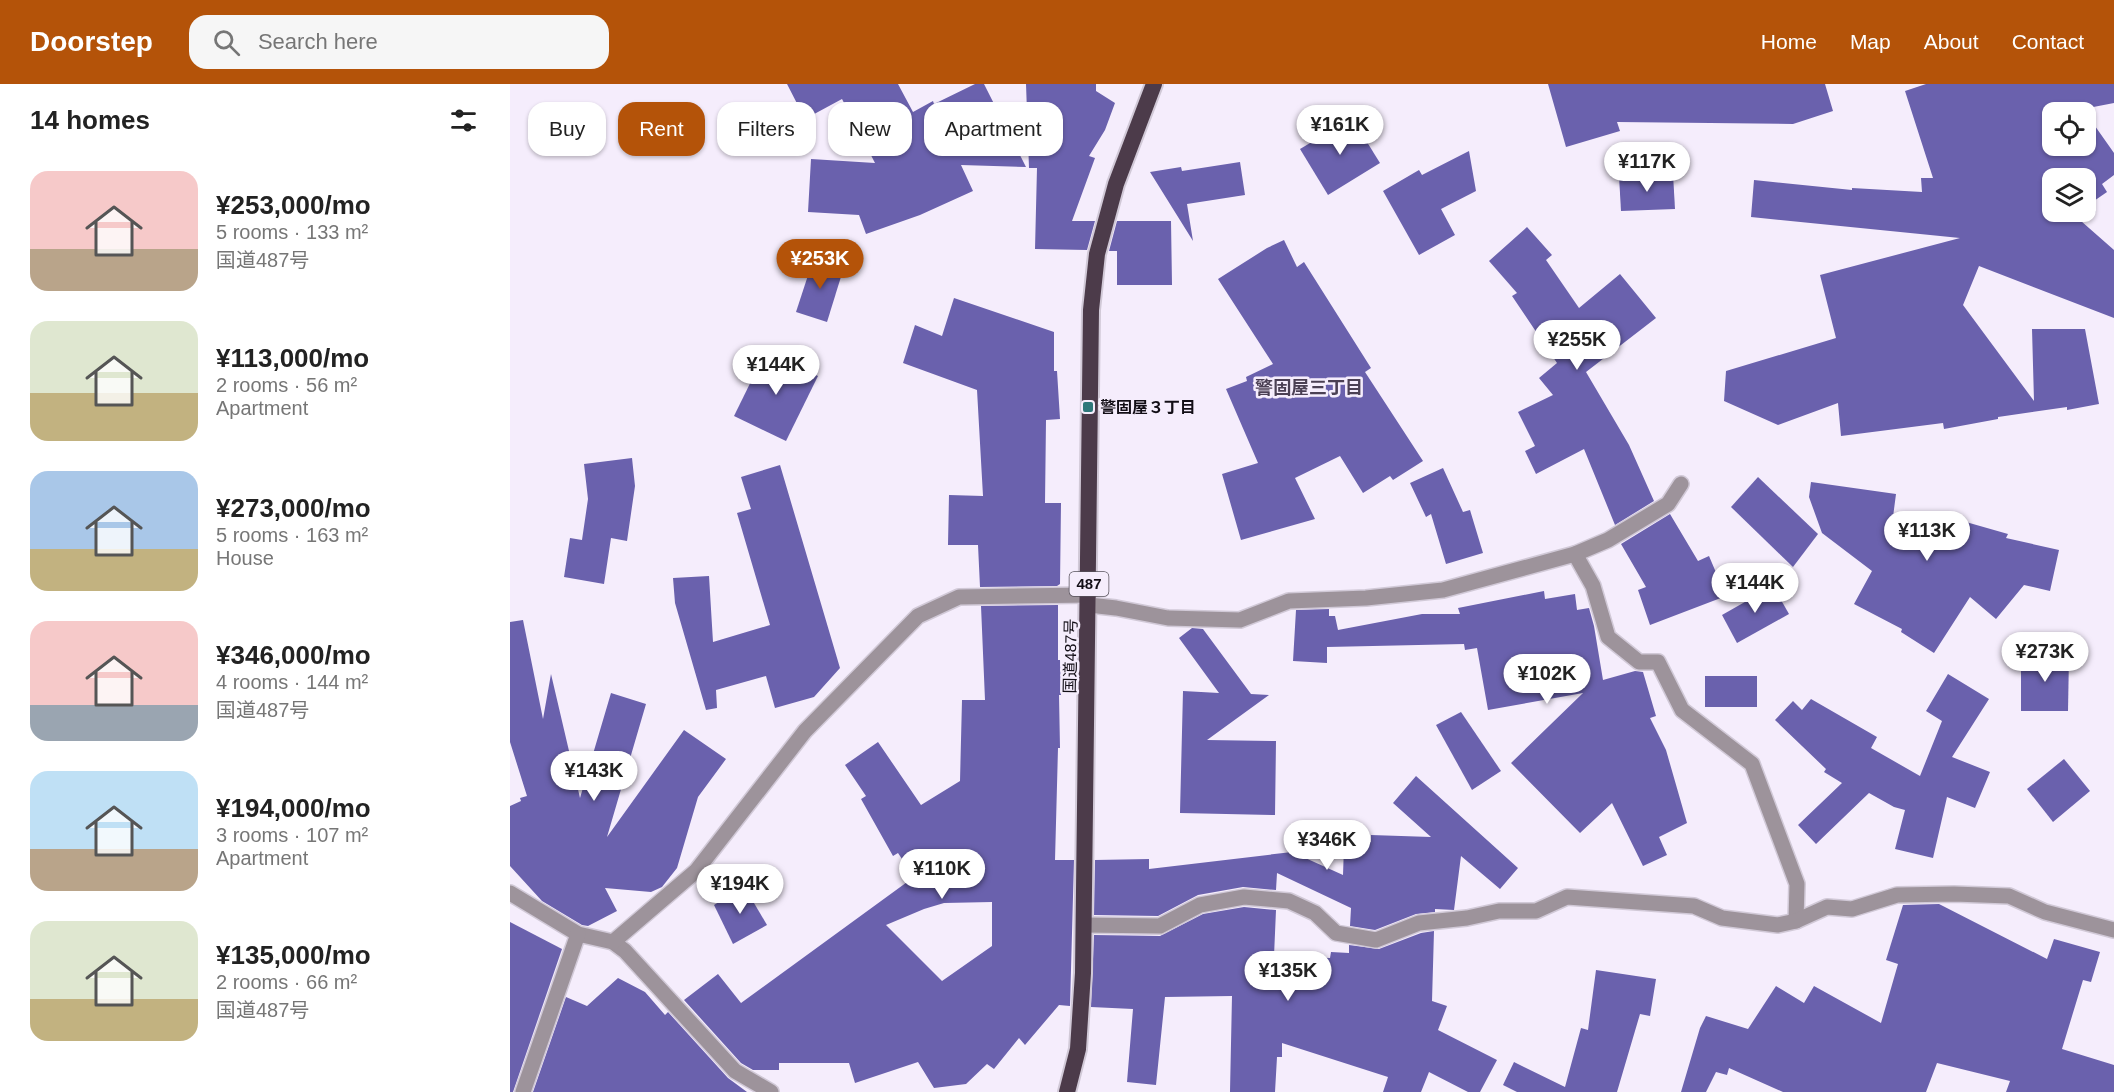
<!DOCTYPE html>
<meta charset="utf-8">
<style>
:root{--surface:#fff;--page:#f6f6f6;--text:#222;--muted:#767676;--accent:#b45309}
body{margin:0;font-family:Helvetica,"Noto Sans JP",sans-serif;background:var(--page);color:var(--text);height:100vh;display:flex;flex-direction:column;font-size:22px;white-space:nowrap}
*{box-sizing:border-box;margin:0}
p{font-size:20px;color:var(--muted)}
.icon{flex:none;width:33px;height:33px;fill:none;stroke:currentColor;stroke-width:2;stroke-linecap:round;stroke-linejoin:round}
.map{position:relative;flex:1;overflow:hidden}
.sheet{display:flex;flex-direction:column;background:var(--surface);width:510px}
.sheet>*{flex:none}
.top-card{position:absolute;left:18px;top:18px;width:570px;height:54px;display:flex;gap:12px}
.buttons{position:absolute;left:1532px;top:18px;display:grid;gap:12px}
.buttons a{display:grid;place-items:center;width:54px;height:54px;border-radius:12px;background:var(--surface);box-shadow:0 2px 4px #0004;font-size:30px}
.price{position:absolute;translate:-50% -51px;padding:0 14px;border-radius:21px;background:#fff;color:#222;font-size:20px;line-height:39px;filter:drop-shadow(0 2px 3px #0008)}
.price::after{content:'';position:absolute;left:50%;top:36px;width:18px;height:14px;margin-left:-9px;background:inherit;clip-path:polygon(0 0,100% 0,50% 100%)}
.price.current{background:var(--accent);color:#fff}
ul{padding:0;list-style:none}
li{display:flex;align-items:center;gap:18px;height:150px;padding:0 30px}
li span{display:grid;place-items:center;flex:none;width:168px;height:120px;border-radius:18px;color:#555}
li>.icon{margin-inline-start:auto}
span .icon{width:72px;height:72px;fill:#fffc;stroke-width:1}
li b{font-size:26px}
h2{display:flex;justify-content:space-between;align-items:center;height:72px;padding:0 30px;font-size:26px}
.pill{padding:0 21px;border-radius:18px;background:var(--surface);box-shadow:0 2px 4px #0004;font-size:21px;line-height:54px}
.pill.current{background:var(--accent);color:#fff}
header{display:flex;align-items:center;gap:36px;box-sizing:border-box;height:84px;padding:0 30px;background:var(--accent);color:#fff}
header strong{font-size:28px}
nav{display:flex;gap:33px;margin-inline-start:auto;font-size:21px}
.search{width:420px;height:54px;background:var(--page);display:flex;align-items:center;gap:15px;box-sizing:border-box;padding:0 21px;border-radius:18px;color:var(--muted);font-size:22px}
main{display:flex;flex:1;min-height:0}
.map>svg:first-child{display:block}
</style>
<header>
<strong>Doorstep</strong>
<div class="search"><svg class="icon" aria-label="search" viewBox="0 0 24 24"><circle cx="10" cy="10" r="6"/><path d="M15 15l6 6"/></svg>Search here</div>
<nav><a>Home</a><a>Map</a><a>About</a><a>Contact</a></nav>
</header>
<main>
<section class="sheet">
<h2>14 homes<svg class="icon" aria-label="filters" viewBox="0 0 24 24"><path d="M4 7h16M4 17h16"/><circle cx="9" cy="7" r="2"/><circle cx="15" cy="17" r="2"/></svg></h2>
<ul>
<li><span style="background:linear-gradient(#f6c9c9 65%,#b9a48a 0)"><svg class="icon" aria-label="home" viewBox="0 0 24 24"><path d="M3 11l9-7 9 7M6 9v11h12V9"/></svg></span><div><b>¥253,000/mo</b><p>5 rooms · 133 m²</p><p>国道487号</p></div></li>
<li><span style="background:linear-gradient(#dfe7d0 60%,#c2b280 0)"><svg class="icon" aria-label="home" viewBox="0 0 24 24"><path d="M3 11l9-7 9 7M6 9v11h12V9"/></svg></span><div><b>¥113,000/mo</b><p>2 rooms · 56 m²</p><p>Apartment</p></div></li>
<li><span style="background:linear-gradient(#a9c7e8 65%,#c2b280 0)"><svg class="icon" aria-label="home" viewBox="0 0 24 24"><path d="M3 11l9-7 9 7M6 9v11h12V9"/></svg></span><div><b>¥273,000/mo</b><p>5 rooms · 163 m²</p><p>House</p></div></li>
<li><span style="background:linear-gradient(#f6c9c9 70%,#9aa5b1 0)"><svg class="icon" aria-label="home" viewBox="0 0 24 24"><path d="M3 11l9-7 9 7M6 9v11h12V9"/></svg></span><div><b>¥346,000/mo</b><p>4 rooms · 144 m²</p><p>国道487号</p></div></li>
<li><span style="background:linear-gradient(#bfe0f5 65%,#b9a48a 0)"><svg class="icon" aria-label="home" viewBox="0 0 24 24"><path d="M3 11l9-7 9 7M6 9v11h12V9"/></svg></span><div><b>¥194,000/mo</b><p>3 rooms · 107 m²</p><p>Apartment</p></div></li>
<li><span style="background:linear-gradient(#dfe7d0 65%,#c2b280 0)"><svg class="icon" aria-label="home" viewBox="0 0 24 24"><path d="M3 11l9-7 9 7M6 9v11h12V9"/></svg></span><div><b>¥135,000/mo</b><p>2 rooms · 66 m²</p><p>国道487号</p></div></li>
</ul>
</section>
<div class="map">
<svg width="1604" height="1008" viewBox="0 0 1604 1008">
<rect width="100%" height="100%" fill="#f5edfc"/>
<g fill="#6a61ad" fill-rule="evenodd">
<polygon points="277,0 388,0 403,28 423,17 424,20 465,0 474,0 516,83 451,81 463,107 410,131 356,150 349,131 298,128 301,75 365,79 332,15 295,35"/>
<polygon points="516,0 586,0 586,7 605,19 595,46 579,72 585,74 562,137 585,137 577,166 525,165 527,84 519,84"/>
<polygon points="1038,0 1315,0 1323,27 1283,40 1107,38 1110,47 1056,63"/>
<path d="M1416,0H1604V19L1573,25L1604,69V91L1592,100L1597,108L1581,119L1586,128L1571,137L1604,166V234L1469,182L1453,221L1524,317L1522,245H1575L1589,320L1557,326V323L1488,333V335L1434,345L1433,339L1331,352L1328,319L1268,341L1214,317L1216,287L1326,254L1310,191L1450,154L1241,133L1244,96L1342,106V104L1412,108L1411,94H1423L1395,7ZM1542,28H1575V62H1542ZM1542,94H1575V128H1542Z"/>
<polygon points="842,34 870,79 818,111 790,65"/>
<polygon points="959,67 966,107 931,125 945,151 909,171 873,107 909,86 912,91"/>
<polygon points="730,78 735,111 677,120 683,157 640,88 671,83 672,87"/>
<polygon points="1163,90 1165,125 1111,127 1109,92"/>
<polygon points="607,137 661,137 662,201 607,201 607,167 599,167"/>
<polygon points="1017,143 1042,171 1036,176 1069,224 1110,190 1146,234 1076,288 1119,361 1144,417 1105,441 1074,365 1026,390 1015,367 1025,362 1008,328 1043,311 1029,294 1047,279 1002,212 1007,209 979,177"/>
<polygon points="774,156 787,183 794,178 861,284 855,288 913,377 883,396 880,392 853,409 830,372 785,394 805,435 731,456 712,390 748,379 716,305 737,297 736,293 763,280 708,195 757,164"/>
<polygon points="304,173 334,183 317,238 286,228"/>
<polygon points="444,214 544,248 544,287 547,287 550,335 536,336 535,419 551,419 550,500 547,502 470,503 468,461 438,461 439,411 473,412 467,306 393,279 405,241 432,252"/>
<polygon points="256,267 308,292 276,357 224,332"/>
<polygon points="122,374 125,402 117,457 101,454 94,500 54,493 60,454 72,456 78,415 74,380"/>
<polygon points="270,381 330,584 304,613 265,624 256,592 206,606 207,624 196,626 165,519 163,494 199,492 203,558 260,541 227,429 241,425 231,393"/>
<polygon points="933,384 953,428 960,426 973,469 936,480 921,430 916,433 900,399"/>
<polygon points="1248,393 1308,450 1283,483 1221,423"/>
<polygon points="1301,398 1386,410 1383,433 1431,440 1435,432 1498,450 1496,454 1549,466 1540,507 1514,501 1486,535 1460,513 1424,569 1391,548 1392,545 1344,520 1362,487 1312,449 1299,413"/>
<polygon points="1160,430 1188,477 1199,472 1216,512 1140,541 1128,506 1136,503 1111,460"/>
<polygon points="1263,502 1279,530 1227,559 1212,531"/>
<polygon points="1034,507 1035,515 1065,510 1067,526 1079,524 1084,542 1093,596 1125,587 1133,588 1146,632 1140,634 1156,666 1177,739 1149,753 1157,771 1133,782 1102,719 1070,749 1001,679 1073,609 978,626 967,564 955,566 954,560 817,563 817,579 783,577 786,526 819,525 819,532 825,532 828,546 912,530 950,530 948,524"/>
<path d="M548,521V576H550L551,611H549L550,664H548L545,776H564L560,922L549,921L515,961L509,954L484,985L477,980L456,1000L424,1004L408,978L345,999L339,979H269V986H243L231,979L174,916L208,890L231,919L404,793L388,769L383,772L351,715L356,712L335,681L368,658L411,721L450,697L452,616H475L471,522ZM482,818V862L432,897L376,841L414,825L434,819Z"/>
<polygon points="13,536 33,635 41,590 70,714 101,609 136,620 97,753 174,646 216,675 188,713 167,784 152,803 141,808 95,804 107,827 78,842 72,841 32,817 0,782 0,722 11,717 10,714 17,712 0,658 0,538"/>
<polygon points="682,544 693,545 741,610 759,611 697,656 766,657 765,731 670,729 673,607 709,609 669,554"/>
<polygon points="1511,570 1559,571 1558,627 1511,627"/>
<polygon points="1438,590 1479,615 1442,673 1480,688 1465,724 1437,713 1423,774 1385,765 1395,726 1384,723 1359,709 1306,760 1288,741 1332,699 1314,688 1316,685 1265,636 1283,617 1292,626 1301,615 1367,653 1361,664 1410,692 1432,637 1416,627"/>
<rect x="1195" y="592" width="52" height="31"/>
<polygon points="951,628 991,687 962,706 926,641"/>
<polygon points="1554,675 1580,707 1543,738 1517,705"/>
<polygon points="906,692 1008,784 990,805 951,772 944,826 925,825 925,828 906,830 865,846 840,842 841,824 767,789 766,806 733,803 688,811 648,832 584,831 585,776 639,775 639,785 782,768 833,791 834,762 861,758 861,751 921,753 883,719"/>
<polygon points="234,802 257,841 223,860 204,821"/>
<polygon points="1429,820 1537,875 1544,855 1590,868 1581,898 1573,896 1552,965 1604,981 1604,1008 1496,1008 1500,997 1427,979 1416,1008 1273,1008 1219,984 1217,991 1206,988 1196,1008 1171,1008 1190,944 1196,932 1238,945 1266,902 1294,919 1304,902 1371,939 1388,880 1376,876 1393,821"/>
<polygon points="734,823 766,826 764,872 820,874 821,868 839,869 839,861 869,865 911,849 924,847 922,917 937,922 928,946 987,976 970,1008 958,1008 919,988 911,1008 873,1008 878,993 772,959 772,973 767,973 765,1008 720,1008 722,912 655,913 646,1001 617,998 623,925 581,923 584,851 650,852 693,830"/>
<polygon points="0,838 52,865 3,1008 0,1008"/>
<polygon points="1086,886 1146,895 1140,932 1130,930 1107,1008 1007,1008 993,1001 1004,978 1055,1003 1071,944 1078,946"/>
<polygon points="108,894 135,908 155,931 158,928 218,994 237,1008 23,1008 56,913 77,922"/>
</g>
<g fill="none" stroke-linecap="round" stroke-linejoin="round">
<defs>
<g id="minor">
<polyline points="1065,470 1083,502 1098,553 1129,578 1148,578 1172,626 1242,680 1287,800 1286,837"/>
<polyline points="579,521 606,524 658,534 730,536 779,517 856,514 933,506 1065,470 1098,456 1158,420 1171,400"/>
<polyline points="0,809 68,850 103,858 115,867 225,987 261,1008"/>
<polyline points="574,841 650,842 690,821 734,813 779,817 805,829 826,849 866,856 909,839 957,834 989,827 1026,827 1057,813 1184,822 1212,834 1268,841 1286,837 1317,823 1342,825 1387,811 1444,810 1499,812 1535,828 1604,846"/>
<polyline points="103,858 186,787 295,647 408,532 449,513 579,511"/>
<polyline points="13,1008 68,850"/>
</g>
<polyline id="trunk" points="557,1008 568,965 573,889 581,226 587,170 606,100 644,0"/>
</defs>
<use href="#minor" stroke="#d1c9d7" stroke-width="18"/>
<use href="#trunk" stroke="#d1c9d7" stroke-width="20"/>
<use href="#minor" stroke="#9d939b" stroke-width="15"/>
<use href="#trunk" stroke="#4c3b4a" stroke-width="16"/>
</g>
<rect fill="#2e787a" stroke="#f5edfc" stroke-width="2" x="572" y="317" width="12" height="12" rx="3"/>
<g text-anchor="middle" stroke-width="5" stroke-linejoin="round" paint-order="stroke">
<rect fill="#f5edfc" stroke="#56515b" stroke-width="1.5" x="559.5" y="488" width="39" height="24" rx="4.5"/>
<g font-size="15" font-weight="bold" fill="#120e16">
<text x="579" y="505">487</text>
</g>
<g font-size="16" font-weight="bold" fill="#120e16" stroke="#f5edfc" text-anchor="start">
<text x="590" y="329">警固屋３丁目</text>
</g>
<g font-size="16" fill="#120e16" stroke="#f5edfc">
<text transform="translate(560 572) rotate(-89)" y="6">国道487号</text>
</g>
<g font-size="18" font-weight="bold" fill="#4b4054" stroke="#f5edfc">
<text x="799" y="310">警固屋三丁目</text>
</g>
</g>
</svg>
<div class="buttons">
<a><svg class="icon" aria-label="locate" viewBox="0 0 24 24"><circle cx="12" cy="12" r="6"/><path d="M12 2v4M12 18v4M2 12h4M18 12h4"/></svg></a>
<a><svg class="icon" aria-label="layers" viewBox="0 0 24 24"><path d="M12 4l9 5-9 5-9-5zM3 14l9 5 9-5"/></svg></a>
</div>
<b class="price" style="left:830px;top:72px">¥161K</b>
<b class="price" style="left:1137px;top:109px">¥117K</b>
<b class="price current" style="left:310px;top:206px">¥253K</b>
<b class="price" style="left:1067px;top:287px">¥255K</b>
<b class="price" style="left:266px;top:312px">¥144K</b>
<b class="price" style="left:1417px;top:478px">¥113K</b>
<b class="price" style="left:1245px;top:530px">¥144K</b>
<b class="price" style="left:1535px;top:599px">¥273K</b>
<b class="price" style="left:1037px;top:621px">¥102K</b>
<b class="price" style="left:84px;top:718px">¥143K</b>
<b class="price" style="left:817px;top:787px">¥346K</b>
<b class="price" style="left:432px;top:816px">¥110K</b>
<b class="price" style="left:230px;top:831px">¥194K</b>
<b class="price" style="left:778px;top:918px">¥135K</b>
<div class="top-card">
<a class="pill">Buy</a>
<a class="pill current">Rent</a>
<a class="pill">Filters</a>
<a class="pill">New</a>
<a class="pill">Apartment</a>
</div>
</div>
</main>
